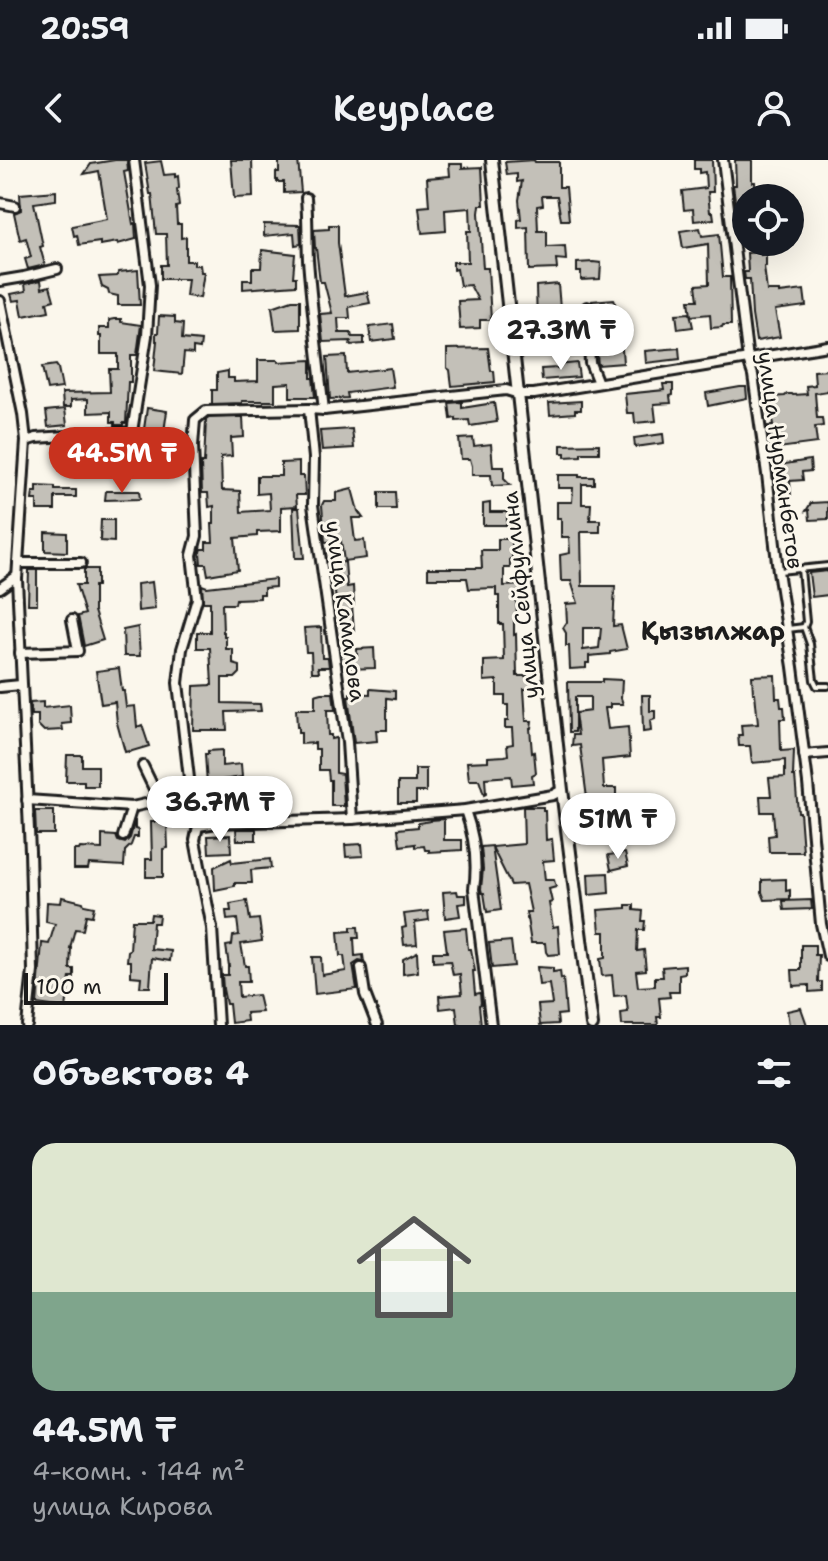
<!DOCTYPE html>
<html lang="ru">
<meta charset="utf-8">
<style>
:root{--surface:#171b24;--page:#20242c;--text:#f1f3f6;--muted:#9ea1a6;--accent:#c8321e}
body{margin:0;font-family:"Shantell Sans",sans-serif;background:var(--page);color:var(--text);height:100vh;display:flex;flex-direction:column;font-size:30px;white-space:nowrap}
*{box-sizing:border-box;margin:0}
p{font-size:26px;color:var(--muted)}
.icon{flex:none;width:44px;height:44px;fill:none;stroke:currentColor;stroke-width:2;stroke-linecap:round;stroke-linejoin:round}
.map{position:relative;height:865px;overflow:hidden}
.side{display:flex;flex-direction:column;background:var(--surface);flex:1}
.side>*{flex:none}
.fabs{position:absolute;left:732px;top:24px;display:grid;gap:16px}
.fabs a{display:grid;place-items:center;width:72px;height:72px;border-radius:50%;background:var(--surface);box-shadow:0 8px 32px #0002;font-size:40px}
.scale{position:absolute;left:24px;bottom:20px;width:144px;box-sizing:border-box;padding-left:8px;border:4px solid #1c1c1c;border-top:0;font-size:22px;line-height:28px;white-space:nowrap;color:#1c1c1c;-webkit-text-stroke:6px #fbf7ec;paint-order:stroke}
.price{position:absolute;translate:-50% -68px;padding:0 18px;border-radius:28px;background:#fff;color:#222;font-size:26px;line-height:52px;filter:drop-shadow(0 2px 4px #0008)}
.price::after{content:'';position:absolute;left:50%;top:48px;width:24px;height:18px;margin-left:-12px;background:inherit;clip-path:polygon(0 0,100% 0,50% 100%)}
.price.on{background:var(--accent);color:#fff}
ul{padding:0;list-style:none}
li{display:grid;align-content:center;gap:16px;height:424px;padding:0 32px}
li span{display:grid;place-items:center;height:248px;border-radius:24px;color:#555}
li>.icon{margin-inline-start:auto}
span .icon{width:144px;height:144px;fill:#fffc;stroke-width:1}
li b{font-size:34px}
h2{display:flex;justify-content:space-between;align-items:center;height:96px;padding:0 32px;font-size:34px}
.status{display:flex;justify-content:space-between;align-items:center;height:56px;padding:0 40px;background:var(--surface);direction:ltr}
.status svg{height:22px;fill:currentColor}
header{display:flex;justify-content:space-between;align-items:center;height:104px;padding:0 32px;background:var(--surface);font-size:36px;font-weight:600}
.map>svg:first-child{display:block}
</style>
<div class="status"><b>20:59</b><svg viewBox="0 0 49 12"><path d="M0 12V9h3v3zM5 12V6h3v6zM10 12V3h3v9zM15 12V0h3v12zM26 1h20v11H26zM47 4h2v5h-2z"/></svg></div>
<header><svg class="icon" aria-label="back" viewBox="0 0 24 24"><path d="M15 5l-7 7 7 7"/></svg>Keyplace<svg class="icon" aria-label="person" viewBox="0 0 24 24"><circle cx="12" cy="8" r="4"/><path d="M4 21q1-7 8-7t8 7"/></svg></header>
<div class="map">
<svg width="828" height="865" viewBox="0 0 828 865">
<rect width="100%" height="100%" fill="#fbf7ec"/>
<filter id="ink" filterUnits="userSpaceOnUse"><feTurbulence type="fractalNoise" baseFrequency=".0125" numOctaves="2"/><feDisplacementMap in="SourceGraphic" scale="16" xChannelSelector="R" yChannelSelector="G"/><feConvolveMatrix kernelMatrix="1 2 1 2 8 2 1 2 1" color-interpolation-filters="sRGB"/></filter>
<g filter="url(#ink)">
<g fill="#c3c0b8" stroke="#1c1c1c" stroke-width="2" fill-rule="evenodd">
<polygon points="115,0 127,0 128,11 124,12 133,64 135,63 136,79 118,84 118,82 100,85 100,82 79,85 77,75 74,76 72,66 107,59 99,11 84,14 91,4"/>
<polygon points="231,0 252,0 253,37 234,38"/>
<polygon points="279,0 298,0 301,32 284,33 284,22 277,22 277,20 276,20 276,12 279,12"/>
<polygon points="534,0 535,2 559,2 559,27 566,27 569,60 561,60 557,36 542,36 543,45 537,46 538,71 547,71 547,87 565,86 566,100 556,99 557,109 529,110 528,67 518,68 518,60 521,59 519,40 522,21 517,22 517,14 507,15 505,2"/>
<polygon points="694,0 712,0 713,32 708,32 710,52 713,52 714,59 694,61 693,49 684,50 682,31 706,28 705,12 699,13 699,9 694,9"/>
<polygon points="735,0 752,0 752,22 755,22 756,36 754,36 754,38 746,38 746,82 741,83 735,40 733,25 736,25"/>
<polygon points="161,1 164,15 175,14 175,17 178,16 179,28 177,30 179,46 176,47 177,64 181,64 181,78 186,77 186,101 194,101 194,105 200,105 201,112 204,112 200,138 186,136 188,119 161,119 161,105 167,105 166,74 156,74 152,34 150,34 145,3"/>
<polygon points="449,4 462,4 462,8 482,7 484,45 480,45 479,53 483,108 488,108 491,160 480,160 480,168 460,169 458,141 478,140 470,125 460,126 457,109 453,110 453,102 468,102 467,71 471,71 470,48 445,50 446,71 422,73 419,47 429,46 427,18 450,16"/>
<polygon points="56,31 56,40 34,43 43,86 40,87 45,105 28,109 25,99 31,97 26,78 20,80 14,53 21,50 20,34"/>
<polygon points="264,64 300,65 301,84 295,85 294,73 264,76"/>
<polygon points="329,65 338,65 338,83 345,136 367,132 370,143 349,147 350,158 338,158 339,173 351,173 352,177 364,177 364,184 350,185 351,181 323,182 320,154 332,153 324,122 320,122 316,88 315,88 314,70 329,69"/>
<polygon points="700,68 702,76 719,74 723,117 730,117 731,165 723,165 722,167 711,168 710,154 691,156 689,140 698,140 696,125 709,124 708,84 683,88 680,71"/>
<polygon points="262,90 295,94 293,117 296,117 296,125 243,129 243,120 252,120 252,108 261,108"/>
<polygon points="761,92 761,95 766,94 766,106 764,106 767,131 779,131 779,133 804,130 806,146 775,150 780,177 756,181 752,155 750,119 745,119 744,112 748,112 747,93"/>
<polygon points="593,102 601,103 600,119 581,120 581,112 577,112 577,103"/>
<polygon points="138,110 140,145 118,145 118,136 109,134 108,130 102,127 99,117 117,116 119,112"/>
<polygon points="41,120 42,128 50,126 54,140 47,142 49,151 23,156 20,140 13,141 11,134 26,131 25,124"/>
<polygon points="558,124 561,160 537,164 536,126"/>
<polygon points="614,139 620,163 623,203 598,205 592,141"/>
<polygon points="292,140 300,140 300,169 275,170 272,147"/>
<polygon points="690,153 693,167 678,169 676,154"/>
<polygon points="159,156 175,157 175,163 183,164 182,179 201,181 200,189 193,188 193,194 184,193 182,214 154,211 157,181 156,181 156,173 158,173"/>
<polygon points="114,159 121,159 121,162 141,165 137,195 131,195 131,222 128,222 126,263 123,263 123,265 115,265 115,262 111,262 111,252 88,253 88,239 71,240 71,247 63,247 62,233 110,232 109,209 118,209 118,194 101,194 101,176 99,176 99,168 109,168 109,160"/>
<polygon points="393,164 395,179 371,182 369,167"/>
<polygon points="488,188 491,211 494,211 495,222 452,226 450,210 447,208 447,189"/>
<polygon points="679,188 680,199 646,203 645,191"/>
<polygon points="346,196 347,213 390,208 393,227 347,233 348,238 330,239 327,197"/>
<polygon points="258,200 278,200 278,202 311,200 311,218 313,218 315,237 290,237 290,223 275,224 275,241 242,241 242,243 212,244 212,230 217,230 217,213 228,211 228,218 234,218 234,222 258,221"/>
<polygon points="577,203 579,217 542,220 541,209 557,208 557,205"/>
<polygon points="56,205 58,208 62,228 47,230 42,207"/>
<polygon points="828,210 828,231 815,233 817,258 822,258 823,266 815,267 817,283 771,289 768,266 773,266 770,237 785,236 787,234 792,234 793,235 807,234 806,226 815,225 814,211"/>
<polygon points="663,224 673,224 673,235 670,236 671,243 654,244 656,261 635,263 634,253 627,253 625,234 664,230"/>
<polygon points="740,227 746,227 747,238 708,246 706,233"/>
<polygon points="581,241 581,250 575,250 575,253 550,255 549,243"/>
<polygon points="462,242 462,248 494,243 497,262 470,266 469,260 456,261 456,258 451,259 449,243"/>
<polygon points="147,248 167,251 164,272 161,273 144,269"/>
<polygon points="65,249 67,265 48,267 46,251"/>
<polygon points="243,257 244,277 231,278 232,296 221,297 222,330 240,331 241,352 270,350 269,333 257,334 257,316 281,316 281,303 299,302 299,316 304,316 305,335 296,335 297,346 281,347 281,371 257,372 257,376 235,378 238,410 208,415 206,404 201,404 200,392 201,389 206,389 206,382 213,382 212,364 214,364 214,346 209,347 208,333 202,333 201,303 204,303 206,260 209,258"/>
<polygon points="352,269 354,288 322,290 320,271"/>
<polygon points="663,274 664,283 635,287 634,278"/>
<polygon points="473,278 474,286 491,284 493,307 504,307 504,319 510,325 492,326 491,315 472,315 472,306 470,299 461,299 459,279"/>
<polygon points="132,284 145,285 144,313 131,313"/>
<polygon points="599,284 599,293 581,293 581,296 565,297 565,293 561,293 561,285"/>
<polygon points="810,300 811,311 802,312 803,320 790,321 791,337 780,338 778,325 775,325 774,311 780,310 779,305"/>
<path d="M558,315H579V317H594V324H582V344H591L590,360H600V372H581L582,426H615L613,466L621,465L627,489L610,492V494L589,496V503H586V508L570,509L569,486H566V473L563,468L567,462L566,444L578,443L571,421H561L560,395L570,393L569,377H561V358H557V342H572L573,328H558ZM583,468H601L599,488L583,490Z"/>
<polygon points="37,326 55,327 55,330 76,330 76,337 55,337 55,350 37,350 37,340 32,340 33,332 37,332"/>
<polygon points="352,329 358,351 363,358 352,358 355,381 364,380 366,398 344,401 341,381 325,382 322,345 324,341 336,341 336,333"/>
<polygon points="106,331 139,331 140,339 105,340"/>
<polygon points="379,332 395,332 396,349 379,349"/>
<polygon points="828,342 828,359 810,360 809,350 806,351 811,343"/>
<polygon points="490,343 490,352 507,352 507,365 483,365 483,344"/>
<polygon points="293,348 299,348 304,398 295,398"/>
<polygon points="101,360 114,360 114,382 100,381"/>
<polygon points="45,372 67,373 67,392 45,391"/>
<polygon points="498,379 512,379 512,399 510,399 510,408 504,408 504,426 524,425 525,435 516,436 517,455 514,455 514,475 516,474 517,516 532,516 533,529 524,529 526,561 532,561 531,568 530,568 532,593 534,592 536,613 532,615 533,623 512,625 511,616 485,618 486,634 484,635 479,620 469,620 467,602 488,601 488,597 505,596 508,595 507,585 513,584 512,568 505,568 505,561 508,561 508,545 505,545 505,536 497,536 497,520 484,521 484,501 504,500 503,464 499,464 499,436 496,436 496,428 469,429 467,418 428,418 428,408 482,408 481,390 498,390"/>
<polygon points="345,402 347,427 353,426 354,445 352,445 354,471 341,471 339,446 336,446 334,417 331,417 330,403"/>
<polygon points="84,409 97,409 97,426 94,426 94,451 103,480 84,486 78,456 85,454 76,425 84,425"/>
<polygon points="29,410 37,410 37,444 28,444"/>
<polygon points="828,411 828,435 812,437 809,413"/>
<polygon points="275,419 275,427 264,428 264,434 260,434 260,438 236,439 235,444 222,444 223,472 224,472 224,477 226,477 226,489 233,489 233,504 240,506 240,513 235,518 222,518 222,543 260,544 261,551 226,552 227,570 193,570 194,526 212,525 210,488 197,488 197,472 210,472 210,442 203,442 202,425 207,427"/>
<polygon points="152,422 155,449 138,451 137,424"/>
<polygon points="138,467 140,496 124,496 123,470"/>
<polygon points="321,467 322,498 328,498 329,507 318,507 319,512 312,512 311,492 306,492 304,468"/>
<polygon points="374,488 375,508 346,509 345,498 357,498 357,489"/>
<polygon points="119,508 122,531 124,531 126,547 135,546 137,567 142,565 149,586 129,592 129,591 125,592 117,563 115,542 101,544 96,511"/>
<polygon points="775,515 776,538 780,538 781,547 784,547 785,559 780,559 781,591 794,590 793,616 795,616 798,652 800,652 803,692 769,692 768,676 775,675 773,652 761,652 760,636 771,636 769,618 785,617 785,600 752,603 750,586 739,586 738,575 742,575 741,565 758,564 755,533 753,533 752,516"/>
<path d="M602,519L622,520L621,538L623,544H610V548H605L608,569L628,567L630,597L602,600L604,628H616V639H600V645L588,646L580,585L572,586L573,575H578L575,553V572H569L568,522H602ZM575,537H590V551L575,553Z"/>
<polygon points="370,529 395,531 395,539 387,538 387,570 376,570 377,581 354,583 348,537 350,537 350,533 370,534"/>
<polygon points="322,533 333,533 335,550 327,550 328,575 331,575 331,579 336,578 336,613 342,614 344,646 331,646 331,620 329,620 328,610 319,610 319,589 315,589 315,583 301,584 301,573 298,573 298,567 297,567 296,549 315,549 315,535"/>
<polygon points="642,535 650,535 650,551 655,551 655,559 650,561 651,571 643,572"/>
<polygon points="43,542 43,548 70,545 71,563 62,564 63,570 44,571 38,565 38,555 31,555 30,543"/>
<polygon points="222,590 222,606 241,604 242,617 221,620 225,635 225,656 215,656 215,651 202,651 201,626 207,625 205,594 208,594 208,591"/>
<polygon points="67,595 82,595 82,606 98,606 98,626 84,626 84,621 66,621"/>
<polygon points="415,609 426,609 426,632 416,632 416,643 398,643 398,622 415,622"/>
<polygon points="523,647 543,647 543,651 545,651 546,680 552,679 554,700 543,701 545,720 554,720 556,727 549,729 552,742 549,743 553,767 558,766 560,794 548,795 546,792 545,783 531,783 526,752 531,752 525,724 511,725 492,687 524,684"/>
<polygon points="35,651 54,651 54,674 36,674"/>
<polygon points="606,658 606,661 612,661 612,677 595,678 594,659"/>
<polygon points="444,659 444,680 462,680 462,690 429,692 429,690 425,690 424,686 415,687 415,684 400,686 398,669 418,667 418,663 431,661 431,660"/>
<polygon points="135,660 135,669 138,670 138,677 134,677 131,685 125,691 124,706 89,704 88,709 74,709 74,690 79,690 80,688 102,689 102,675 116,676 118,681 125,683 130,678"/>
<polygon points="151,662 167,662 168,688 163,689 163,717 146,717 146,699 152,699"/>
<polygon points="236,669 256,669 256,680 237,680"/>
<polygon points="230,675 231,692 209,693 208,676"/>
<polygon points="362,684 363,696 346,697 345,685"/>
<polygon points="492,686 501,750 487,752 484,733 482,733 481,729 483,709 481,687"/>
<polygon points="625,693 628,706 611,710 608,695"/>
<polygon points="231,699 232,703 270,699 271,708 251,710 252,723 235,723 235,726 215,730 214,707"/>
<polygon points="608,713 609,733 589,735 588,714"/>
<polygon points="786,719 786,731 790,730 790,739 765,740 762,732 762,720"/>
<polygon points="457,731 458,735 466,735 466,743 458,744 460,756 445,758 443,732"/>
<polygon points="62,737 83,742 84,745 94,747 92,756 86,755 83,770 75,769 70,788 71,788 70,809 74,809 74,817 70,817 66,848 37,844 42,783 49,784 55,764 46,762 47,742 61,743"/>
<polygon points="811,740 812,749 784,750 783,741"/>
<polygon points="247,741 250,760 259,759 262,781 241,784 245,806 248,806 249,822 238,822 239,837 258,835 262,852 246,853 247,861 231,863 229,844 226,844 223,829 222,815 228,815 228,806 229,806 226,786 232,785 233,776 239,775 237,759 227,760 226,751 231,751 230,744"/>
<polygon points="626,745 634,745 634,750 643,751 642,761 645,761 644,770 638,770 637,791 644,790 646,810 636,811 638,827 655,826 655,817 663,817 662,807 685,805 685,813 679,814 679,832 669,832 670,837 659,838 661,857 657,857 658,865 622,865 621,853 628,852 626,835 614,836 612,815 602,816 600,799 605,798 605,772 600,772 598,750 626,748"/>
<polygon points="428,751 429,760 415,762 417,784 404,785 402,768 406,767 404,754"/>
<polygon points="151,754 159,755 158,763 153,763 151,789 171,791 170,801 152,798 150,827 140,827 141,817 131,816 131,801 127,801 128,791 130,790 132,760 150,760"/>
<polygon points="351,767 358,767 359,778 354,778 355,796 363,795 364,802 359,801 353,805 357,829 315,834 312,797 321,797 322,815 346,811 344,796 340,796 338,772 351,771"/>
<polygon points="466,768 468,789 471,789 475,811 473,811 475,834 480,833 481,844 479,845 481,865 458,865 456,847 440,849 439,836 462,834 460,814 453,815 450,801 433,802 433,792 447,792 444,770"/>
<polygon points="511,781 514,806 492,808 489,783"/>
<polygon points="801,785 815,785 815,795 819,795 818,822 822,822 822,831 809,832 809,825 793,826 792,810 801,810"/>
<polygon points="417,792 418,812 403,814 403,799"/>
<polygon points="537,807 553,808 553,812 560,811 561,819 563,818 566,854 557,855 558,864 540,865 538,845 552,844 549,824 539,825"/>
<polygon points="801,848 807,865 789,865 787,851"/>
</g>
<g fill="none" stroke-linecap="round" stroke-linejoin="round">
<defs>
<g id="service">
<polyline points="801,409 806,462 804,467"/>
<polyline points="779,411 828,406"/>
<polyline points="788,469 804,467 810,484 814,520 817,526 828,526"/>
</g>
<g id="minor">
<polyline points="723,0 748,200 753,215 767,314 778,411 793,507 808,623 821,764 828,796"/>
<path d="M306,38C308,60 307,79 308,100C312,150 318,200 324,250"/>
<polyline points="0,43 15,46"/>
<polyline points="0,121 24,117 57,109"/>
<polyline points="0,141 23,254 26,281 17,419 30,691 33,811 27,865"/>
<polyline points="587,147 590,203 598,223"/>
<polyline points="309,249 314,298 313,345 347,582 352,659"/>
<polyline points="132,272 147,176 150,125 134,0"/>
<polyline points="26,281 36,278 132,272 167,285 193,286"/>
<polyline points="18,403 81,403"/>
<polyline points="0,428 17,416"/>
<polyline points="20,493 78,491 72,460"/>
<polyline points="0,527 21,525"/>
<polyline points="804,595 828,593"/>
<polyline points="27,640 132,647 150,643 156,633 143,606"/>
<path d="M465,650C474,675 478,702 474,729L491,865"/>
<polyline points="198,666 217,663 352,659 465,650 553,635 562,630"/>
<polyline points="123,676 132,647"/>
<polyline points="361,808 365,834 377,865"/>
<polyline points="218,865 212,768 195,680 198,666 190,627 178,523 182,489 197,439 192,395 197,376 193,286 195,260 206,251 309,249 324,250 506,230 519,234 534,234 828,186"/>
</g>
<polyline id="tertiary" points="492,0 562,630 592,865"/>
</defs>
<use href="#service" stroke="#1c1c1c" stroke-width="10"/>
<use href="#minor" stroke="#1c1c1c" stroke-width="14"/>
<use href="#tertiary" stroke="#1c1c1c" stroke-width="16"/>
<use href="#service" stroke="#fbf7ec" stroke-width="4"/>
<use href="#minor" stroke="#fbf7ec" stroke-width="8"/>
<use href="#tertiary" stroke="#fbf7ec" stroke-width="10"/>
</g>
</g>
<g text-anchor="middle" stroke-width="6" stroke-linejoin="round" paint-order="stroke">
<g font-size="22" fill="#1c1c1c" stroke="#fbf7ec">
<text transform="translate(781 300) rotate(82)" y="8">улица Нурманбетов</text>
<text transform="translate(520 435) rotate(-96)" y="8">улица Сейфуллина</text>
<text transform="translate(346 451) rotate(82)" y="8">улица Камалова</text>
</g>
<g font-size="26" font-weight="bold" fill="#1c1c1c" stroke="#fbf7ec">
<text x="713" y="480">Қызылжар</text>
</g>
</g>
</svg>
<div class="fabs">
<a><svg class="icon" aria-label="locate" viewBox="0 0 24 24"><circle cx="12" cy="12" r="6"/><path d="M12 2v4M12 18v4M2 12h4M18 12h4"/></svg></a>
</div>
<div class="scale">100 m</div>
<b class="price" style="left:561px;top:212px">27.3M ₸</b>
<b class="price on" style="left:122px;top:335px">44.5M ₸</b>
<b class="price" style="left:220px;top:684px">36.7M ₸</b>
<b class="price" style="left:618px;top:701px">51M ₸</b>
</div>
<section class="side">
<h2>Объектов: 4<svg class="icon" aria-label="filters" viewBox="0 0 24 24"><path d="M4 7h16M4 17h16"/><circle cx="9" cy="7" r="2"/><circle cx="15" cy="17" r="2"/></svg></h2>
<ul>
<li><span style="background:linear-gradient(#dfe7d0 60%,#7fa58c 0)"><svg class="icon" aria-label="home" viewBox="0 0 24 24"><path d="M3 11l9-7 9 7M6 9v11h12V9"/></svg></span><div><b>44.5M ₸</b><p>4-комн. · 144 m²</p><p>улица Кирова</p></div></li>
</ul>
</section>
